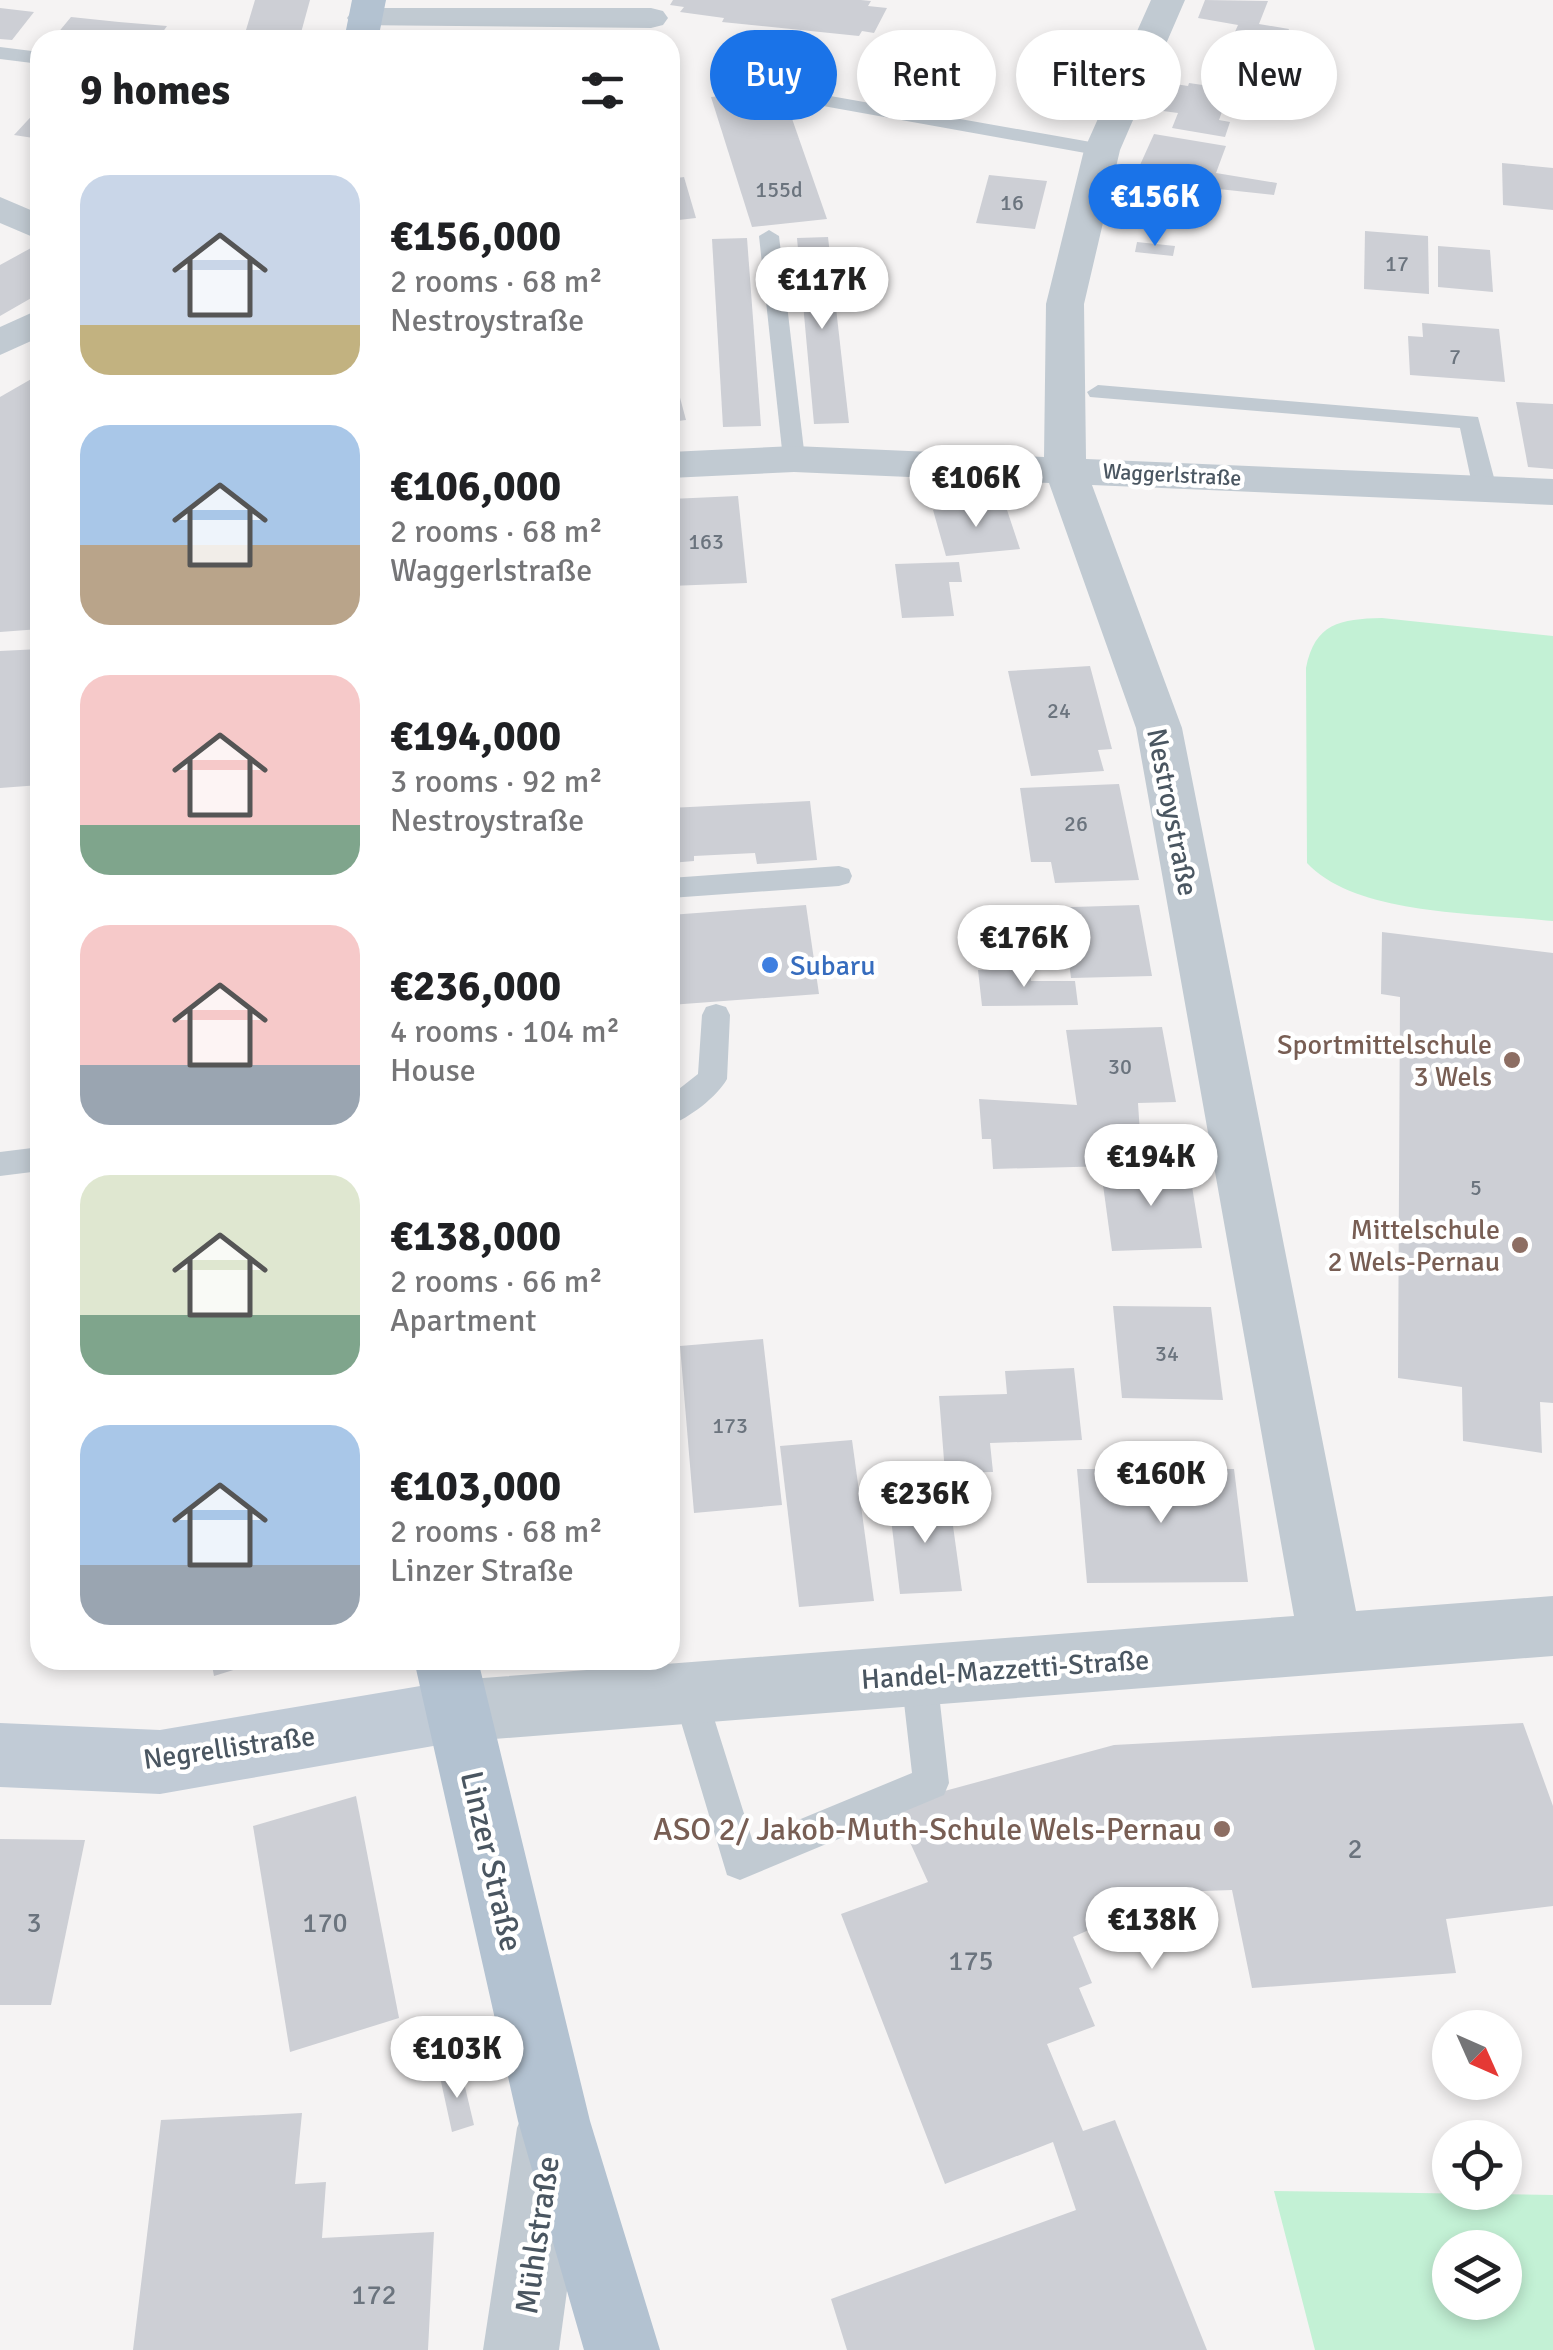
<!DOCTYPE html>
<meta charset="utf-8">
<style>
:root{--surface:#fff;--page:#f2f2f2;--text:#202124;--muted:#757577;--accent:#1a73e8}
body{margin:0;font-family:Signika,sans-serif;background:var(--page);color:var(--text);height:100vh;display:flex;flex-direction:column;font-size:38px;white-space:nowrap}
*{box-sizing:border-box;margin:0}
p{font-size:32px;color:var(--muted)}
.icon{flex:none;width:55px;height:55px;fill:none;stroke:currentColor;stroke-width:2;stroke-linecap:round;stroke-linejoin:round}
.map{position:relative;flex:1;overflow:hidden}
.details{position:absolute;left:30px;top:30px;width:650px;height:1640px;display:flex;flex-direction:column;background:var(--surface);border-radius:30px;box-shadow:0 5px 15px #0003}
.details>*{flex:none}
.guide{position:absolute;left:710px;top:30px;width:692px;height:90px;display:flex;gap:20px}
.needle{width:65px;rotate:135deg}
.fabs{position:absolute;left:1432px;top:2010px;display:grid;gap:20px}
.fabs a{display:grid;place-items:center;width:90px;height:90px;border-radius:50%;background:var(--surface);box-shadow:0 5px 15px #0003;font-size:50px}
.price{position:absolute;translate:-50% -85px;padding:0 22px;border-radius:35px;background:#fff;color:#222;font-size:32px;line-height:65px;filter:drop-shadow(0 2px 5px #0008)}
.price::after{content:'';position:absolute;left:50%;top:60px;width:30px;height:22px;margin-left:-15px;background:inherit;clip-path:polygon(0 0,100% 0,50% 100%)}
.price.selected{background:var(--accent);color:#fff}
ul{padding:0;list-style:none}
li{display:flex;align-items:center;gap:30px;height:250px;padding:0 50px}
li span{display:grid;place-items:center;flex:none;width:280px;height:200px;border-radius:30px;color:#555}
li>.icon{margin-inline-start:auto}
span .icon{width:120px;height:120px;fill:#fffc;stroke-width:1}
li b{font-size:42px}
h2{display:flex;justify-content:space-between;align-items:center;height:120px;padding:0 50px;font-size:42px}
.pill{padding:0 35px;border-radius:45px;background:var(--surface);box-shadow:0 5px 15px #0003;font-size:35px;line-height:90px}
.pill.selected{background:var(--accent);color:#fff}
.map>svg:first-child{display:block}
</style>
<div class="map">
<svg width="1553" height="2350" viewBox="0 0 1553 2350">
<rect width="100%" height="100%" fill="#f5f3f3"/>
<g fill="#c3f1d5" fill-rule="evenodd">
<path d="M1382,618L1553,636V921C1482,913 1356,916 1307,863L1306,668C1315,623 1340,619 1382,618Z"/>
<path d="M1274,2191L1553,2195V2350H1315ZM1450,2248H1505V2302H1450Z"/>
</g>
<g fill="#cdcfd5">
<polygon points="255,0 310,0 299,40 243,40"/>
<polygon points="673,0 861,0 871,1 868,6 887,8 874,33 862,31 859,36 722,22 724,18 680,12 684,7 670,5"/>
<polygon points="1205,0 1268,1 1259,24 1289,29 1284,42 1234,34 1238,25 1198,18"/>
<polygon points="0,8 34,12 12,40 0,39"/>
<polygon points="71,17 119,22 167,26 157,40 52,40"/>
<polygon points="546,31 598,32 597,40 544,40"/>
<polygon points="1189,83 1230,89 1219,120 1230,122 1225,137 1172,128 1178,113 1163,111 1175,84 1188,86"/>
<polygon points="782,90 827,219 752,227 711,97"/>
<polygon points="40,107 40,139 14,135"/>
<polygon points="1154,134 1226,146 1216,173 1277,183 1274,195 1172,184 1177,172 1140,165"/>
<polygon points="1502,163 1553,168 1553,210 1503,205"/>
<polygon points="989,175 1047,181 1035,229 976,223"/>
<polygon points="684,177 696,218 670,221 670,179"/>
<polygon points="1365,231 1428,236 1429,294 1364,289"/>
<polygon points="828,237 849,423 814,424 797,238"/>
<polygon points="747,238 761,426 723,427 712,239"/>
<polygon points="1137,242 1175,246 1173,256 1135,252"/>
<polygon points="1438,246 1490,250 1493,292 1438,287"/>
<polygon points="31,248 40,253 40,293 0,316 0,265"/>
<polygon points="1422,323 1499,329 1505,382 1410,375 1408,336 1423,337"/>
<polygon points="670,364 671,364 686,420 670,422"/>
<polygon points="40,374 40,629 0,632 0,397"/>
<polygon points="1516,402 1553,404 1553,469 1528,467"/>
<polygon points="738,496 747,583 670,586 670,499"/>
<polygon points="1005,504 1020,549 946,556 933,510"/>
<polygon points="959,562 962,582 949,582 954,616 902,618 895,564"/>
<polygon points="40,649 40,785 0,788 0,651"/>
<polygon points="1090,666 1112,749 1098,750 1104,771 1031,776 1008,671"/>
<polygon points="1119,784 1139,880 1055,883 1051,862 1031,862 1020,788"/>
<polygon points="810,801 817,860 757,864 755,853 694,856 694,861 670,863 670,808"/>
<polygon points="806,905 819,994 670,1005 670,915"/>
<polygon points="1139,905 1152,976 1071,978 1067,946 1045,946 1039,908"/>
<polygon points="1382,932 1553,953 1553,1403 1540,1402 1542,1453 1463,1441 1462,1387 1398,1378 1400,997 1381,994"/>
<polygon points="978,970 1030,970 1031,981 1075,981 1078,1005 982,1006"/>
<polygon points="1162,1027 1176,1102 1138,1103 1140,1134 1109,1136 1112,1166 993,1169 991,1139 982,1139 979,1099 1077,1105 1066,1030"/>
<polygon points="1189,1168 1202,1248 1112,1251 1101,1170"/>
<polygon points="1113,1306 1211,1307 1223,1400 1122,1398"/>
<polygon points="763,1339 782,1505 694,1513 680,1346"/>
<polygon points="1074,1368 1082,1440 990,1443 993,1472 945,1473 939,1396 1007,1394 1005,1371"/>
<polygon points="852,1440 874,1601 799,1607 780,1446"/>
<polygon points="1077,1469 1234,1469 1248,1582 1087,1583"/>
<polygon points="949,1497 962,1591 900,1594 889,1502"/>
<polygon points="211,1660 262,1660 262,1661 214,1676"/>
<polygon points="1523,1723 1553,1806 1553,1906 1446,1919 1456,1973 1252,1988 1232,1890 1174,1892 1073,1937 1092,1983 1079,1988 1095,2026 1047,2044 1083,2131 1115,2120 1207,2350 847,2350 831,2299 1076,2210 1053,2142 945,2184 841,1914 928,1882 893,1805 1114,1745"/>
<polygon points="356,1796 399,2018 290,2052 253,1826"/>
<polygon points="0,1839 85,1840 51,2005 0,2005"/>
<polygon points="461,2070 474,2125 452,2132 440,2077"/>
<polygon points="302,2113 295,2184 326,2182 322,2238 434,2232 428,2350 133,2350 161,2120"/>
</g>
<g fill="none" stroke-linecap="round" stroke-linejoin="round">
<g fill="#c1cad2" fill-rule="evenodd">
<polygon points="0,47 40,52 40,64 0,59"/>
<polygon points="819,94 1102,144 1112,150 1102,156 812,104 812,96"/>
<polygon points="769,230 779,236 805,459 794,466 783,459 759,236"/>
<polygon points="1098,385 1478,417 1497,489 1485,496 1473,489 1460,428 1090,397 1087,392"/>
<polygon points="839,866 849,869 852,876 849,883 839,886 670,898 670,878"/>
<path d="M716,1004L726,1007L730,1015L727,1079C717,1097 689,1118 670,1125V1096L698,1074L702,1015L706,1007Z"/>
<polygon points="40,1147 40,1171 0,1176 0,1152"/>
<polygon points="919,1659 931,1664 937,1676 949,1783 944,1795 740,1880 727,1875 672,1692 678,1680 690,1675 702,1680 752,1839 912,1773 901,1676 907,1664"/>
</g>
<g fill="#c1cad2" fill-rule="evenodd">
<polygon points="1151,0 1185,0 1120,150 1084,304 1086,459 1553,479 1553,505 1092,485 1182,728 1356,1611 1553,1596 1553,1656 456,1742 433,1733 424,1711 433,1689 456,1680 1294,1616 1136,728 1049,483 794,472 670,478 670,452 794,446 1044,457 1046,304 1084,150"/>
<polygon points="364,8 651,8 663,11 668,18 663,25 651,28 352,25 347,18 352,11"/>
<polygon points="0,197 40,214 40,240 0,223"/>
<polygon points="40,309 40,337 0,355 0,327"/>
<polygon points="553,2092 579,2102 589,2128 559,2350 483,2350 517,2128 527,2102"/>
</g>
<polygon fill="#c1cbd6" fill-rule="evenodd" points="456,1680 479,1689 488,1711 479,1733 456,1742 160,1794 0,1787 0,1723 160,1730"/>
<g fill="#b3c2d1" fill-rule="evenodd">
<polygon points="352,0 386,0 378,40 344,40"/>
<polygon points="414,1660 478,1660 590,2121 660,2350 584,2350 518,2121"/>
</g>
</g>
<circle fill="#3f7fe0" stroke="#fff" stroke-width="4" cx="770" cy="965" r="10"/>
<g fill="#8d6e63" stroke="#fff" stroke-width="4">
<circle cx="1512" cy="1060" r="10"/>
<circle cx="1520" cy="1245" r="10"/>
<circle cx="1222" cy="1829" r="10"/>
</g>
<g text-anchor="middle" stroke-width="9" stroke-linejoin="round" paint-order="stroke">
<g font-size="22" fill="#6b747e">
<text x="779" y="197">155d</text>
<text x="1012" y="210">16</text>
<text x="1397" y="271">17</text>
<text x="1455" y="364">7</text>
<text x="706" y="549">163</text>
<text x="1059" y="718">24</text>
<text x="1076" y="831">26</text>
<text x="1120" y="1074">30</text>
<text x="1476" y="1195">5</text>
<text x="1167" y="1361">34</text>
<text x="730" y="1433">173</text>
</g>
<g font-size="22" fill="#4a5661" stroke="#fff">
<text transform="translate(1172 474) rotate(3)" y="8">Waggerlstraße</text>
</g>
<g font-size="28" fill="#4a5661" stroke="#fff">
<text transform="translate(1173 812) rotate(79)" y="10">Nestroystraße</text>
<text transform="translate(1005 1669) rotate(-4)" y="10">Handel-Mazzetti-Straße</text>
<text transform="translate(229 1747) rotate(-8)" y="10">Negrellistraße</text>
</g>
<g font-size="28" fill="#366cbe" stroke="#fff" text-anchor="start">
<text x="790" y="975">Subaru</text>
</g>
<g font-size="28" fill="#785e54" stroke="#fff" text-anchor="end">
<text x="1492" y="1054">Sportmittelschule<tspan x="1492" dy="32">3 Wels</tspan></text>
<text x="1500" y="1239">Mittelschule<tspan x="1500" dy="32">2 Wels-Pernau</tspan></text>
</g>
<g font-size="28" fill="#6b747e">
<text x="1355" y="1858">2</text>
<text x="34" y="1932">3</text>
<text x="325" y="1932">170</text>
<text x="971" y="1970">175</text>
<text x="374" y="2304">172</text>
</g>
<g font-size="32" fill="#785e54" stroke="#fff" text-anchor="end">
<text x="1202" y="1840">ASO 2/ Jakob-Muth-Schule Wels-Pernau</text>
</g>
<g font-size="32" fill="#4a5661" stroke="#fff">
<text transform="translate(492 1861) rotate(77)" y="11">Linzer Straße</text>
<text transform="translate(537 2235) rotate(-82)" y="11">Mühlstraße</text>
</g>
</g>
</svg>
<div class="fabs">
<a><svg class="needle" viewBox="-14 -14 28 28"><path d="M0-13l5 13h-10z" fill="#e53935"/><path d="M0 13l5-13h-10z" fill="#757577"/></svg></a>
<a><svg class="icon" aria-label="locate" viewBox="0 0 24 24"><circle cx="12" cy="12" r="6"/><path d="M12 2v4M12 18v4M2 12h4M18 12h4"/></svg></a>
<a><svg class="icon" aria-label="layers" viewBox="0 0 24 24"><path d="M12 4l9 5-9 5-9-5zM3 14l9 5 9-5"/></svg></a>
</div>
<b class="price selected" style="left:1155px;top:249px">€156K</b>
<b class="price" style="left:822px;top:332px">€117K</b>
<b class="price" style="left:976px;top:530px">€106K</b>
<b class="price" style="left:1024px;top:990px">€176K</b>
<b class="price" style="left:1151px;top:1209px">€194K</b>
<b class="price" style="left:1161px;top:1526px">€160K</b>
<b class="price" style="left:925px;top:1546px">€236K</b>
<b class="price" style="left:1152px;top:1972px">€138K</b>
<b class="price" style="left:457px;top:2101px">€103K</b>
<div class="guide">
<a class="pill selected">Buy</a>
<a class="pill">Rent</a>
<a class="pill">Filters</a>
<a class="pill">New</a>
</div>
<section class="details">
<h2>9 homes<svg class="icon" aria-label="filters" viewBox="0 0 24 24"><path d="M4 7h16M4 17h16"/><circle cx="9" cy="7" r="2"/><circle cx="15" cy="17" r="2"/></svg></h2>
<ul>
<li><span style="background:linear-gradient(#c9d6e8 75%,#c2b280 0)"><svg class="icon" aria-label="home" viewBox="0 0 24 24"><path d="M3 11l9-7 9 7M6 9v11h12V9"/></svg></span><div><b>€156,000</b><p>2 rooms · 68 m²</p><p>Nestroystraße</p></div></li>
<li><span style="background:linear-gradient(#a9c7e8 60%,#b9a48a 0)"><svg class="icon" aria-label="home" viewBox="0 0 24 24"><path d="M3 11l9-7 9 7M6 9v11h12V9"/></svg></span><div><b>€106,000</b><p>2 rooms · 68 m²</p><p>Waggerlstraße</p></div></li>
<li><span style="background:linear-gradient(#f6c9c9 75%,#7fa58c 0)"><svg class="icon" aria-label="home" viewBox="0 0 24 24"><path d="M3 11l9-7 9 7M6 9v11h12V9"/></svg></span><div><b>€194,000</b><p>3 rooms · 92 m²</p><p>Nestroystraße</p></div></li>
<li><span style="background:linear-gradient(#f6c9c9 70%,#9aa5b1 0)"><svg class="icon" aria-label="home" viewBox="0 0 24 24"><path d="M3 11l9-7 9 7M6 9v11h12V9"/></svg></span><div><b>€236,000</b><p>4 rooms · 104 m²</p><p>House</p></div></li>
<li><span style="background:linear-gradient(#dfe7d0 70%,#7fa58c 0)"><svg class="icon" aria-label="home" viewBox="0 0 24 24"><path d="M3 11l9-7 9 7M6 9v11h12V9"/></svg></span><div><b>€138,000</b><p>2 rooms · 66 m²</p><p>Apartment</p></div></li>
<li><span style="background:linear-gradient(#a9c7e8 70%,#9aa5b1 0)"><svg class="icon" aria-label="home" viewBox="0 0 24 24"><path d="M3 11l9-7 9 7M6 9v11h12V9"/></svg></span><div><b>€103,000</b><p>2 rooms · 68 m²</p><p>Linzer Straße</p></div></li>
</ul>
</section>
</div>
